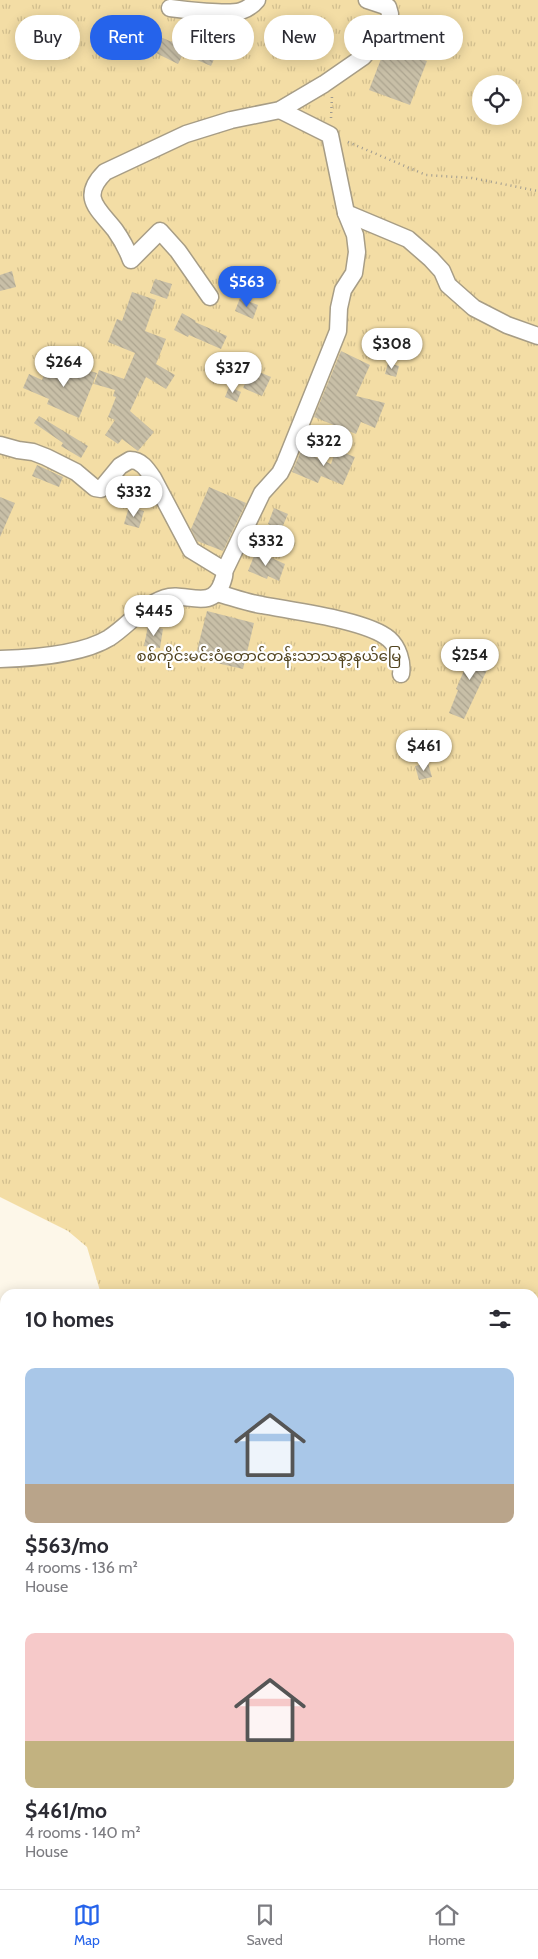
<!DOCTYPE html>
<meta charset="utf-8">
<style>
:root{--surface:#fff;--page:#f2f2f3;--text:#2b2b33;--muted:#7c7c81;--line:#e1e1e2;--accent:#2563eb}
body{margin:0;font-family:Cabin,"Noto Sans Myanmar",sans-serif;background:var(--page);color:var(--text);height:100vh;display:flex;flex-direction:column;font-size:19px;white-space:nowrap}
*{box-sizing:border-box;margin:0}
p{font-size:16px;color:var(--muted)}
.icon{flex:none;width:28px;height:28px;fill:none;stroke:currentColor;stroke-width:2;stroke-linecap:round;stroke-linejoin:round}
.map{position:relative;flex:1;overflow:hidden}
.sheet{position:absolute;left:0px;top:1289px;width:539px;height:601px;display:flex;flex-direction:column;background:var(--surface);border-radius:15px 15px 0 0;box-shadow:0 2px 12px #0003}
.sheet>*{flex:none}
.banner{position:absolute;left:15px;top:15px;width:509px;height:45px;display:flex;gap:10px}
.controls{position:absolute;left:472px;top:75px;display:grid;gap:10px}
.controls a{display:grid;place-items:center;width:50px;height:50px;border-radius:50%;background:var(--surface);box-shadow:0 2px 12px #0003;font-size:25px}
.price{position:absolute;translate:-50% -42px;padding:0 11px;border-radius:18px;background:#fff;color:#222;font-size:16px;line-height:32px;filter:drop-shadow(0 1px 2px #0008)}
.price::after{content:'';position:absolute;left:50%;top:30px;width:15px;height:11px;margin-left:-8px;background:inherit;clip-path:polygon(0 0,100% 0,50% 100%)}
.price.on{background:var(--accent);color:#fff}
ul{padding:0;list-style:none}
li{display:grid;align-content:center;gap:10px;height:265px;padding:0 25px}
li span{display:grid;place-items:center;height:155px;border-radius:10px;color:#555}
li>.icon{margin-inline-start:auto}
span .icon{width:90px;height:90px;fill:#fffc;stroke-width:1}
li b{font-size:21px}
h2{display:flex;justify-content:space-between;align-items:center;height:60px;padding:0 25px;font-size:21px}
.tag{padding:0 18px;border-radius:22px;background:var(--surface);box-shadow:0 2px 12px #0003;font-size:18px;line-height:45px}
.tag.on{background:var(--accent);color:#fff}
.tab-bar{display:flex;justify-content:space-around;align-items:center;height:70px;border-top:1px solid var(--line);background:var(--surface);font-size:14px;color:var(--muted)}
.tab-bar a{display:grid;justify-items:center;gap:2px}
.tab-bar .on{color:var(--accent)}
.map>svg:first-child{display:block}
</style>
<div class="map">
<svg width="538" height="1889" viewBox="0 0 538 1889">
<defs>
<pattern id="grass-tufts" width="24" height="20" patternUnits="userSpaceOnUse" patternTransform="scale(1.25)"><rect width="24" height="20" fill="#f3dda5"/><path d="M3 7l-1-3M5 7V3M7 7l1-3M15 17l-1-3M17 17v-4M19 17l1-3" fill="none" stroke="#d1be8e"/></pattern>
<pattern id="building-back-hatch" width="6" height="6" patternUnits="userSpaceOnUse" patternTransform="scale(1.25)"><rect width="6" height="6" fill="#c8bfa7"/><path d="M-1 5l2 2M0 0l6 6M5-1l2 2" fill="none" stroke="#aca48f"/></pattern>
</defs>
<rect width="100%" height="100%" fill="#fdf7e9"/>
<path fill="url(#grass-tufts)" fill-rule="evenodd" d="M0,0H538V1431L534,1432V1294H101L87,1247L68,1231L0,1197ZM481,84H514V116H481Z"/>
<g fill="url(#building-back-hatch)">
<polygon points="144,30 172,42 179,30 203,42 219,48 211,66 183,54 178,64 154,52 153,56 136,49"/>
<polygon points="222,31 237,37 231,50 216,44"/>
<polygon points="386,46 427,61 410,105 369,90"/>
<polygon points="12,271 16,287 0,291 0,275"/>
<polygon points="155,279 172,284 167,299 150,293"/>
<polygon points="132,292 156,300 145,331 166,339 156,364 175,375 166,389 146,377 130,411 154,432 138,451 122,439 118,444 105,435 115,420 108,417 116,397 113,396 115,390 94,384 99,370 124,379 135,353 108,342 117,319 122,321"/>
<polygon points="240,298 258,305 253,319 235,311"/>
<polygon points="182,313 196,321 195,322 227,336 221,349 189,335 188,337 174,330"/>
<polygon points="341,351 370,365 356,396 385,403 375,428 361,422 356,434 314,417"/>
<polygon points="388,363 399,366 396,377 385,374"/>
<polygon points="65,364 97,373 79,418 47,404 49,399 23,388 29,374 42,380 48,366 63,373"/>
<polygon points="252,369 271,377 262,396 243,388"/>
<polygon points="229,387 241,392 237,402 225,397"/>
<polygon points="39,416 88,446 81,458 61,446 63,443 34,423"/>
<polygon points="336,450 355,457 343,485 321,476 318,483 292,472 301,451 331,464"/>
<polygon points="37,465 63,477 59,487 32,476"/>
<polygon points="209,487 246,503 223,551 197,541 191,529"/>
<polygon points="0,497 15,503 0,537"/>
<polygon points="129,507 144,511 139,528 124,524"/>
<polygon points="274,508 288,514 281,530 268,524"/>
<polygon points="256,551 285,564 279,581 268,576 267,579 248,571"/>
<polygon points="207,611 254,623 243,669 195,658"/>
<polygon points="148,626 163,629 160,648 144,646"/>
<polygon points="474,641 488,647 479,667 487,670 464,719 449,713 458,690 456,689 469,659 466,658"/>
<polygon points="438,732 445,747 433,753 426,738"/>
<polygon points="428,763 432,777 419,780 415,766"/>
</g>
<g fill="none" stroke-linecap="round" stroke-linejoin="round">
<defs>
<g id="minor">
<path d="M170,8C184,10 229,15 241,11C247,9 253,5 257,0"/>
<polyline points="346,213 408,239 431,259 442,271 448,285 474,308 507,325 538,336"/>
<path d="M210,297L178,251L160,231L131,260C127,249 122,240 115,230C99,209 79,198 105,172L186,134L231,120L280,110L324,84L363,57L389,25L390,14L388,7L367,0"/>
<path d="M0,445L18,450L33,452L46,457L76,472L95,488L101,489L120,466L130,460C141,460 147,469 153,478L191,550L222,569C226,574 224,577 222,583C212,612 184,591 165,598C142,606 129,625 109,638C81,655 32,658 0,659"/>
<polyline points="224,572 262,493 280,473 285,463 338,331 339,308 343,290 354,273 357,252 355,235 346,213 330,135 280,110"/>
<path d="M217,593C232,597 247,603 262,605C292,611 367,620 389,639C398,647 403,662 401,674"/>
<polyline points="0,1357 5,1360"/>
<polyline points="0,1560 5,1550"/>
<polyline points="0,1673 5,1676"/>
<polyline points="226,1885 230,1889"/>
<polyline points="394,1885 404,1889"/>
<polyline points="364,1889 366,1885"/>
</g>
</defs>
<use href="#minor" stroke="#a79d86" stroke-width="19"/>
<g stroke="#a09b8f" stroke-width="2.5" stroke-dasharray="1 4" stroke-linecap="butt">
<polyline points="331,118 332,96"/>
<polyline points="348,142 426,175 472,178 538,191"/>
</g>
<use href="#minor" stroke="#fff" stroke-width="16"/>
</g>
<g text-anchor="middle" stroke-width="4.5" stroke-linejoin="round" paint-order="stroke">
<g font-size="15" fill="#51431e" stroke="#fff">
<text x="269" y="661">စစ်ကိုင်းမင်းဝံတောင်တန်းသာသနာ့နယ်မြေ</text>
</g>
</g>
</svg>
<div class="controls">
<a><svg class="icon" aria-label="locate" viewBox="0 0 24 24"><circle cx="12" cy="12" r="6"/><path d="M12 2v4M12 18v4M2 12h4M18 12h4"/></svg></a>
</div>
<b class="price on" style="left:247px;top:308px">$563</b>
<b class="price" style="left:392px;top:370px">$308</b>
<b class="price" style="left:64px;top:388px">$264</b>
<b class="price" style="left:233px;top:394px">$327</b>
<b class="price" style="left:324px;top:467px">$322</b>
<b class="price" style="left:134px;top:518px">$332</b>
<b class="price" style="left:266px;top:567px">$332</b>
<b class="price" style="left:154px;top:637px">$445</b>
<b class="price" style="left:470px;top:681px">$254</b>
<b class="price" style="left:424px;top:772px">$461</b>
<div class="banner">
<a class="tag">Buy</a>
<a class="tag on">Rent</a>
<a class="tag">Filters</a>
<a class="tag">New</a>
<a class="tag">Apartment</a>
</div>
<section class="sheet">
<h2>10 homes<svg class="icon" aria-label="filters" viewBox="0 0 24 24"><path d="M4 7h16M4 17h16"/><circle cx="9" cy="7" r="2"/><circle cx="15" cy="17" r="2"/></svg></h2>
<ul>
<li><span style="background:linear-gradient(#a9c7e8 75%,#b9a48a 0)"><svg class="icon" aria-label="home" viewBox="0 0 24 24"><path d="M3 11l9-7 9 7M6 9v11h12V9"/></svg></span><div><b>$563/mo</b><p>4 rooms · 136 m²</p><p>House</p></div></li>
<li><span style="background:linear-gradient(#f6c9c9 70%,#c2b280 0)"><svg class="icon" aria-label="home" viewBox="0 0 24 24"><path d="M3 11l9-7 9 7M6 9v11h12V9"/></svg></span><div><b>$461/mo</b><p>4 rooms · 140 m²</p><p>House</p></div></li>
</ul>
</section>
</div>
<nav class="tab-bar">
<a class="on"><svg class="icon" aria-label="map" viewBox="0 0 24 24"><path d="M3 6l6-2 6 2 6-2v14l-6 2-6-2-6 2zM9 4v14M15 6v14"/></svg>Map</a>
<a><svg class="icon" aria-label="saved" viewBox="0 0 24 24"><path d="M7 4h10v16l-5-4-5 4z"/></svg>Saved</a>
<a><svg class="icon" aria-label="home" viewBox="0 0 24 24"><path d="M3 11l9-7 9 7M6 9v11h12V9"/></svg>Home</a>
</nav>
